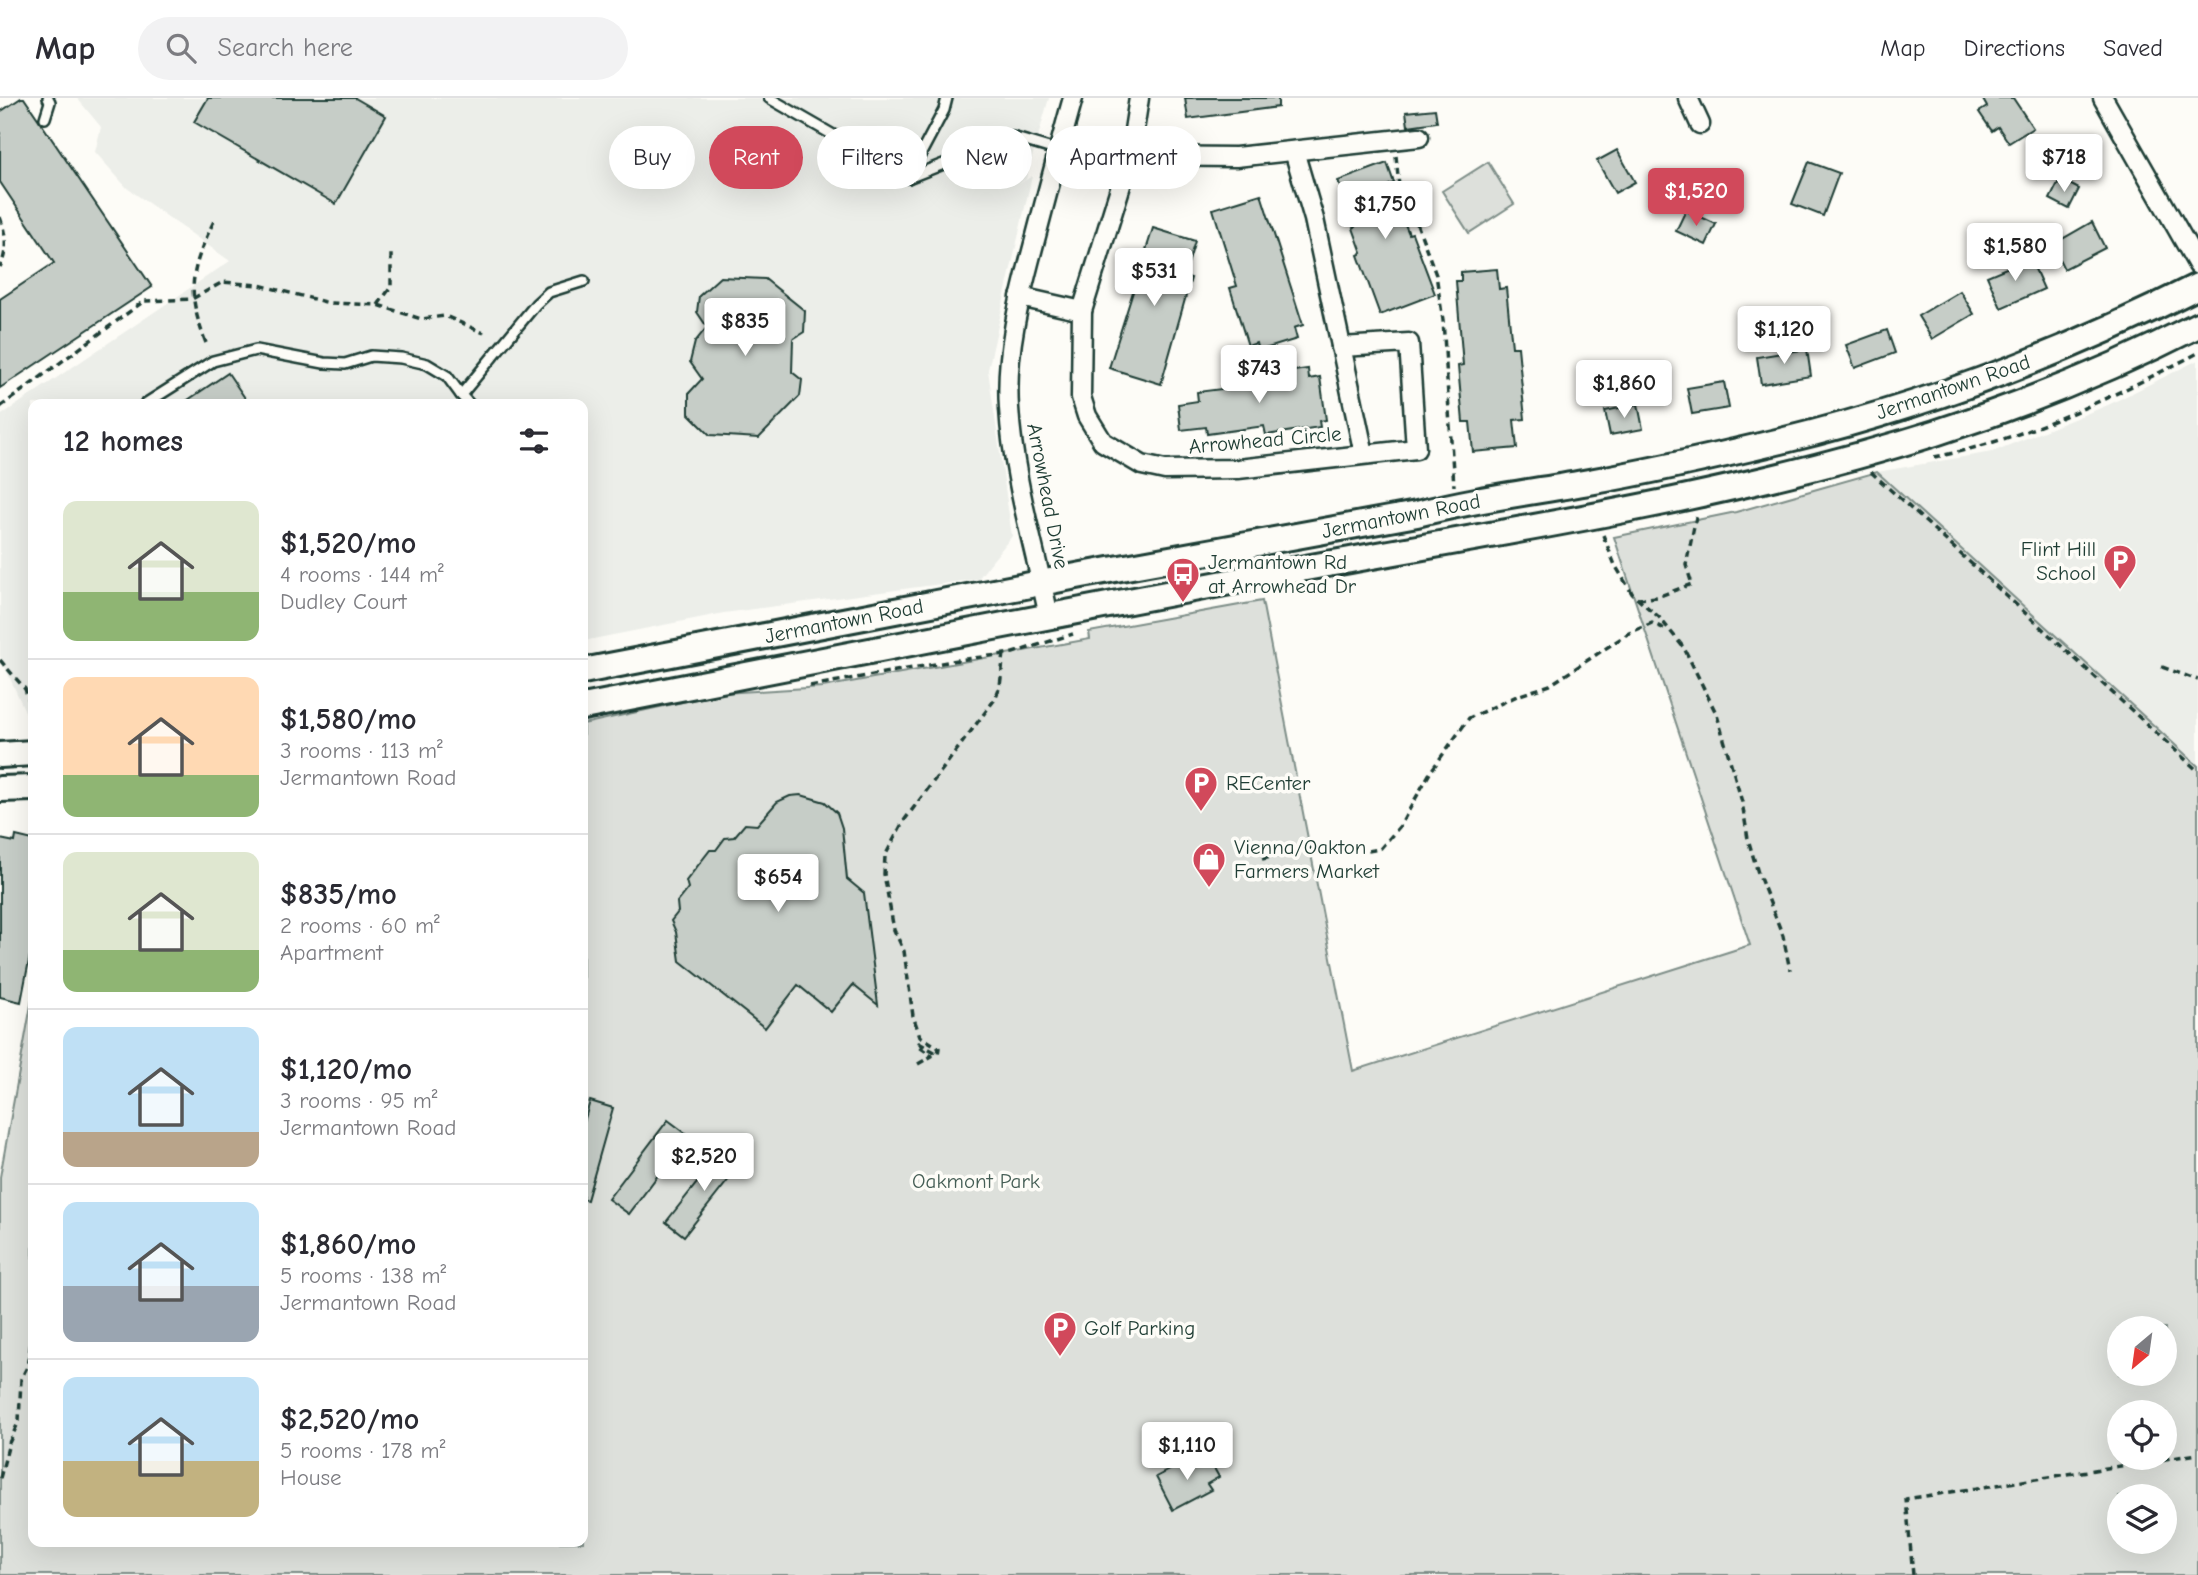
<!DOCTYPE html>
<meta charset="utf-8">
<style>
:root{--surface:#fff;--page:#f2f2f3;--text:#2b2b33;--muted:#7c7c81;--line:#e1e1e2;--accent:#d1495b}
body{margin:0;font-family:"Comic Neue",sans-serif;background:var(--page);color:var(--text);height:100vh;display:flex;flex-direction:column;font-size:26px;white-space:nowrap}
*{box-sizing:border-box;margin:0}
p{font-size:23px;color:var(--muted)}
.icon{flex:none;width:38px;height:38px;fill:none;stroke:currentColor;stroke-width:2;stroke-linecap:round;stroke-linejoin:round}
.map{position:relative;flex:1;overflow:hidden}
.drawer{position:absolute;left:28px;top:301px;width:560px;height:1148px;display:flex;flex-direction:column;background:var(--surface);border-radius:14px;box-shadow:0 7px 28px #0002}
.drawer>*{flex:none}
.top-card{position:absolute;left:609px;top:28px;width:665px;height:63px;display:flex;gap:14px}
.needle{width:46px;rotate:209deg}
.buttons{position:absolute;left:2107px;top:1218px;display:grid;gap:14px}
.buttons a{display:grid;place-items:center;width:70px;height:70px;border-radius:50%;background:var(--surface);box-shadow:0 7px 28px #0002;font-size:35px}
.price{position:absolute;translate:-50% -60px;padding:0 16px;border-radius:7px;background:#fff;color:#222;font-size:23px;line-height:46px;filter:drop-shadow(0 2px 4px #0008)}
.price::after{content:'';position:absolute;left:50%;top:42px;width:21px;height:16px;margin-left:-10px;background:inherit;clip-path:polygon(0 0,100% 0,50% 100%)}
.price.current{background:var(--accent);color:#fff}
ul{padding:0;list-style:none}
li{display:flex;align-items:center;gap:21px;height:175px;padding:0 35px}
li+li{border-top:2px solid var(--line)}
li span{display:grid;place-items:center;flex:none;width:196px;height:140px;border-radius:14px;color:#555}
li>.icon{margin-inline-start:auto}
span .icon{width:84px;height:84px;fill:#fffc;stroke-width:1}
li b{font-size:30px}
h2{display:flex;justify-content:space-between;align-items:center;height:84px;padding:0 35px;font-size:30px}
.pill{padding:0 24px;border-radius:32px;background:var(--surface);box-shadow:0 7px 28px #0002;font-size:24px;line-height:63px}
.pill.current{background:var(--accent);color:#fff}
header{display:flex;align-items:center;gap:42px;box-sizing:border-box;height:98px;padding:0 35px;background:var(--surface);border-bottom:2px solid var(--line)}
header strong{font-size:33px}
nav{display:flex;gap:38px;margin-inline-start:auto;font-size:24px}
.search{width:490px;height:63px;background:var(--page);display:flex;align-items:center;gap:18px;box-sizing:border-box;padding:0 24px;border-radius:38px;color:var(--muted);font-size:26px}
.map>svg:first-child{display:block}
</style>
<header>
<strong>Map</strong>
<div class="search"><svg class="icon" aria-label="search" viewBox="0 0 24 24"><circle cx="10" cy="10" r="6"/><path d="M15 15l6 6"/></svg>Search here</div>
<nav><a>Map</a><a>Directions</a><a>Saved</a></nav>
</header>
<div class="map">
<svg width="2198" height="1477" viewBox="0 0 2198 1477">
<rect width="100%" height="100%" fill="#fdfcf7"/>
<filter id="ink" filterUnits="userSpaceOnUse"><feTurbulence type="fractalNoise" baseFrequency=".0143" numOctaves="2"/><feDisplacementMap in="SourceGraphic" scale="14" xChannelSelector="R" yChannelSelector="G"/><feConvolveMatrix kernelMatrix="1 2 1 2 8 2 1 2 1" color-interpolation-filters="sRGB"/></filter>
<g filter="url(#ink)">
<g fill="#eceee9">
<polygon points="77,0 1049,0 1026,81 1018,87 1032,78 988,272 1012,438 978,481 724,515 583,543 583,306 33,306 33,631 0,558 0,318 230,163 127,90 95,54 101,29"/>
<polygon points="2198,262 2198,668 1877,374 1992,354 2108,307"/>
</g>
<g fill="#dde0db" stroke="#7e8e88" stroke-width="2" fill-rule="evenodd">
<polygon points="1488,64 1514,106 1469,135 1442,93"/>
<path d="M1877,374L2198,668V1477H0V1079L33,896V1444H583V626L723,595L823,589L1090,541L1089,534L1262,503L1353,973L1750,847L1614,439L1736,414ZM2119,1230H2165V1276H2119ZM2119,1314H2165V1360H2119ZM2119,1398H2165V1444H2119Z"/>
</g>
<g fill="#c6cdc7" stroke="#1f3d34" stroke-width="2">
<polygon points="21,0 24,0 152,189 0,290 0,201 54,165 0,84 0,14"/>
<polygon points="208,0 355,0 386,18 336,106 194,24"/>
<polygon points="1185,0 1278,0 1278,9 1188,21"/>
<polygon points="1982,0 2013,0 2033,30 2009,45 1998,29 1992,33 1979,14 1987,9"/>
<polygon points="1435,11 1437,24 1408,28 1406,14"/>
<polygon points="1617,52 1635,84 1615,95 1597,63"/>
<polygon points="1809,64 1839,75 1823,118 1792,106"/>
<polygon points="1387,65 1394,85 1389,87 1409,136 1412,135 1435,196 1380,217 1358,157 1362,155 1353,130 1355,129 1338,83"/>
<polygon points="2060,81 2079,91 2069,111 2050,101"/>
<polygon points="1261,96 1303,227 1294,230 1297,241 1258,253 1256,245 1248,248 1230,190 1237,188 1213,111"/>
<polygon points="1686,112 1716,126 1706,147 1676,133"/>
<polygon points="2092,124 2105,150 2064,171 2052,147"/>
<polygon points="1153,130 1195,143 1184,179 1191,180 1161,286 1109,270"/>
<polygon points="2030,160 2044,191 2001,210 1987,178"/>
<polygon points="1497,171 1499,191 1506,190 1512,249 1518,249 1525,321 1514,322 1517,350 1473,354 1470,324 1463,324 1458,268 1463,267 1456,183 1461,183 1461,174"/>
<polygon points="720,179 765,181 805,213 804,234 793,241 792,274 802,282 800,298 759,340 710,337 689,316 689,295 702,281 690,264 695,244 707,229 697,214 699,198"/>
<polygon points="1960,193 1974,216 1932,241 1918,218"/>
<polygon points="1887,232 1895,255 1855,270 1846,247"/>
<polygon points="1807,251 1811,278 1761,286 1757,259"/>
<polygon points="1308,271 1309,281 1320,279 1326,322 1319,323 1320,329 1266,337 1264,328 1207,336 1206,329 1181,332 1178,306 1198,303 1197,294 1246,288 1245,280"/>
<polygon points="228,275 249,306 182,306"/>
<polygon points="1724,284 1729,310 1692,316 1687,290"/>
<polygon points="1638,306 1643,331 1610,337 1605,313"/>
<polygon points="801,697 825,704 837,715 842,730 847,781 864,795 878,907 853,887 831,914 798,887 765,930 680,863 676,834 671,823 678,814 677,804 688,790 686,783 710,752 716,752 725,740 734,739 745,726 757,727 777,704 790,698"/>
<polygon points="16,738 33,742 33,796 30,815 33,816 33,842 21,904 0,899 0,741 15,744"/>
<polygon points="590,1003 613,1010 587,1102 583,1101 583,1028"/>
<polygon points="668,1022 688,1037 629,1116 608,1101"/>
<polygon points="723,1052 741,1066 684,1138 666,1124"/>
<polygon points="1194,1359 1199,1368 1210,1363 1219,1379 1207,1386 1211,1392 1173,1412 1156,1379"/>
</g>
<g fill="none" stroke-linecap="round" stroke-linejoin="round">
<defs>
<g id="service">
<polyline points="769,0 908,80"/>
<polyline points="45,20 50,4 48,0"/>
<polyline points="908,80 1012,39 1059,53"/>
<polyline points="908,80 944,12 947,0"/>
<polyline points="145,306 213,263 256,252 324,265 345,266 371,258 401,260 427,266 447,278 461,297"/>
<polyline points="469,306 461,297 536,206 549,194 584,183"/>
</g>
<g id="minor">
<polyline points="1139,0 1130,58 1082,213 1081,299 1087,318 1103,344 1142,367 1165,372 1238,371 1416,351 1409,245 1341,249"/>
<polyline points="1688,0 1700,26"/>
<polyline points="2103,0 2198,167"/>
<polyline points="1294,53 1314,121 1364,356"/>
<polyline points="1130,58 1236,59 1419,39"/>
<polyline points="1020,199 1082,213"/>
<path d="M1049,519C1035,450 1013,381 1009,310C1005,251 1021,195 1036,138C1048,92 1060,46 1073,0"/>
</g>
<g id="secondary">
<path d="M583,573L1082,477L1417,416C1474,401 1532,394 1589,384C1653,373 1718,358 1781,343C1926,308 2065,255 2198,188"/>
<path d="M583,609C829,561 1075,512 1322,467C1527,430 1736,398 1935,335C2025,306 2114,270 2198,227"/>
<polyline points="0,657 33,655"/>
<polyline points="0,691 33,690"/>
</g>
</defs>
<use href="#service" stroke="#1f3d34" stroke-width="14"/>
<use href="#minor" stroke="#1f3d34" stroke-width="23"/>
<use href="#secondary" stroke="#1f3d34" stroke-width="30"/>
<g stroke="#1f3d34" stroke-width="3.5" stroke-dasharray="7 5" stroke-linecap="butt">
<polyline points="1396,58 1399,89 1412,112 1436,177 1443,222 1454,388"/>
<path d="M0,119C6,136 8,153 0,169"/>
<polyline points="378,207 391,189 391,156"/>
<path d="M206,245C186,193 190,173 214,123"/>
<polyline points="0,309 144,203 192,201 223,184 259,187 329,205 378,207 421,221 445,218 484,235"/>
<path d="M1934,359C2021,343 2119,296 2198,255"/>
<polyline points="1871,374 2198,673"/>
<polyline points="1603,437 1615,467 1633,497 1659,519 1684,550 1717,617 1742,704 1748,741 1758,775 1783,838 1790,872"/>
<polyline points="1638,501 1657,499 1692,486 1686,467 1696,419"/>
<polyline points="0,562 25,591 33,614"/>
<polyline points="2162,569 2198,582"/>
<polyline points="810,588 958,562 1013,555 1073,536"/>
<polyline points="1262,761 1307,751 1331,749 1362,754 1380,751 1400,728 1431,673 1469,620 1517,598 1550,587 1629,535 1652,525 1667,532"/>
<polyline points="918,966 932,958 918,948 919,945 938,956 939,950 920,938 913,918 904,853 894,832 884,776 885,758 903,724 995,601 1000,588 1004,555"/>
<polyline points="0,1380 9,1345 19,1323 21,1281 27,1269 33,1232"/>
<polyline points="1913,1477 1906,1401 2198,1356"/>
</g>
<use href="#service" stroke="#fdfcf7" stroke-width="9"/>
<use href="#minor" stroke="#fdfcf7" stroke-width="18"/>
<use href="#secondary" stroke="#fdfcf7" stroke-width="24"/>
</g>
</g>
<defs>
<symbol id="parking-pin" viewBox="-11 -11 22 30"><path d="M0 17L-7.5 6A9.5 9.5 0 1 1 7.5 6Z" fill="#d1495b" stroke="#fdfcf7"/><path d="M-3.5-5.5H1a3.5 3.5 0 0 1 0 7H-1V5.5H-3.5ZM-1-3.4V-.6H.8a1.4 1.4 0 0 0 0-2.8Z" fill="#fff"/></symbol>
<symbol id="bus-pin" viewBox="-11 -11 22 30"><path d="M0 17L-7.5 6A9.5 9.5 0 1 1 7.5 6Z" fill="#d1495b" stroke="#fdfcf7"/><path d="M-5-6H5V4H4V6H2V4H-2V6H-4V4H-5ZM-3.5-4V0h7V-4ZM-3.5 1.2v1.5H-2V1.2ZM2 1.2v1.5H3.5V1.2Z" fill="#fff"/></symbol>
<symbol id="shop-pin" viewBox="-11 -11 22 30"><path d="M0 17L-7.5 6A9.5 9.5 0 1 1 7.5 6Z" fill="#d1495b" stroke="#fdfcf7"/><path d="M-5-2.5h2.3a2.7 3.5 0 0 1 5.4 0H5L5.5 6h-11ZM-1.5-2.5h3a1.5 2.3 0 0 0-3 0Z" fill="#fff"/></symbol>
</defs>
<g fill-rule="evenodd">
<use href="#parking-pin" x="2101" y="444" width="38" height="52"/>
<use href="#bus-pin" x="1164" y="457" width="38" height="52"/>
<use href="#parking-pin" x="1182" y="666" width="38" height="52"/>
<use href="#shop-pin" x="1190" y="742" width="38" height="52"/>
<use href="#parking-pin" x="1041" y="1211" width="38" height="52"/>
</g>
<g text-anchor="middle" stroke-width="7" stroke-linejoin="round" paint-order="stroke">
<g font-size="21" fill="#1f3d34" stroke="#fdfcf7">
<text transform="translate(1953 289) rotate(-19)" y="7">Jermantown Road</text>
<text transform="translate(1265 342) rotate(-5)" y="7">Arrowhead Circle</text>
<text transform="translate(1048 398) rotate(79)" y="7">Arrowhead Drive</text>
<text transform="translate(1401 418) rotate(-11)" y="7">Jermantown Road</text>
<text transform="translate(844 523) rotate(-11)" y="7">Jermantown Road</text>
</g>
<g font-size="21" fill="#1f3d34" stroke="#fdfcf7" text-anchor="start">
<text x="2096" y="458" text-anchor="end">Flint Hill<tspan x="2096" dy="24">School</tspan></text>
<text x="1208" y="471">Jermantown Rd<tspan x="1208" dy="24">at Arrowhead Dr</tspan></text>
<text x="1226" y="692">RECenter</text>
<text x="1234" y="756">Vienna/Oakton<tspan x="1234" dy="24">Farmers Market</tspan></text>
<text x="1084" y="1237">Golf Parking</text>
</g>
<g font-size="21" fill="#455e55" stroke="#fdfcf7">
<text x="976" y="1090">Oakmont Park</text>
</g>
</g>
</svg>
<div class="buttons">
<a><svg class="needle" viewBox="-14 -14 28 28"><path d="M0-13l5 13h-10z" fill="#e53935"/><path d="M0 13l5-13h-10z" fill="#7c7c81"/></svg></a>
<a><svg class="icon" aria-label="locate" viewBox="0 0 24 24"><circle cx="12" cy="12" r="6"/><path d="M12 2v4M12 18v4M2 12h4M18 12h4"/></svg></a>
<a><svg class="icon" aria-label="layers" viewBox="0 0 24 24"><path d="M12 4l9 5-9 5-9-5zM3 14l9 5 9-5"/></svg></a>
</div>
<b class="price" style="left:2064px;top:96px">$718</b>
<b class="price current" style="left:1696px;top:130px">$1,520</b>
<b class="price" style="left:1385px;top:143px">$1,750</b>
<b class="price" style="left:2015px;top:185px">$1,580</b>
<b class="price" style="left:1154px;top:210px">$531</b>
<b class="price" style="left:745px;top:260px">$835</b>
<b class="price" style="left:1784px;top:268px">$1,120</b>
<b class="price" style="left:1259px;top:307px">$743</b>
<b class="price" style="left:1624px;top:322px">$1,860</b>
<b class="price" style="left:778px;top:816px">$654</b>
<b class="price" style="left:704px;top:1095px">$2,520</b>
<b class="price" style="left:1187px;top:1384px">$1,110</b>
<div class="top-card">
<a class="pill">Buy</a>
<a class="pill current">Rent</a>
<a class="pill">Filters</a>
<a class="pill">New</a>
<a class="pill">Apartment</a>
</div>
<section class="drawer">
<h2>12 homes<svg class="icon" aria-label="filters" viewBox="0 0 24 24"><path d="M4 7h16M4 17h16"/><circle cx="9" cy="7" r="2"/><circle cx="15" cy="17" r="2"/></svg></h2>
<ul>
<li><span style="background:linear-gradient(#dfe7d0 65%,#8fb573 0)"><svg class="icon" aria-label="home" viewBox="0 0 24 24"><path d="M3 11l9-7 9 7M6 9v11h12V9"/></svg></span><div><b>$1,520/mo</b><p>4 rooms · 144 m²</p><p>Dudley Court</p></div></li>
<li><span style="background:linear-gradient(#ffd9b3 70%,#8fb573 0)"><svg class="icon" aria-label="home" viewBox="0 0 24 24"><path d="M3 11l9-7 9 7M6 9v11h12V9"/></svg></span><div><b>$1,580/mo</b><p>3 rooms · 113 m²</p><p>Jermantown Road</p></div></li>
<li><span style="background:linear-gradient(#dfe7d0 70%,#8fb573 0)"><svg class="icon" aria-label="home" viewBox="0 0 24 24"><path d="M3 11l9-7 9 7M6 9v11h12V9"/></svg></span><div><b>$835/mo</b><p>2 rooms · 60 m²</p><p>Apartment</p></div></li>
<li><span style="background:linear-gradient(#bfe0f5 75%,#b9a48a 0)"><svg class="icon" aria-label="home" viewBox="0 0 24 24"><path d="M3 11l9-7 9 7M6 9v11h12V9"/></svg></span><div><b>$1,120/mo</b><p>3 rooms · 95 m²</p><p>Jermantown Road</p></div></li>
<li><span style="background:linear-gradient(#bfe0f5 60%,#9aa5b1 0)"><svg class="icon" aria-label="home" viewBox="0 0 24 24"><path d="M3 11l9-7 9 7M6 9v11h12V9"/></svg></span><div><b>$1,860/mo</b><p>5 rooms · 138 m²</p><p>Jermantown Road</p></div></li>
<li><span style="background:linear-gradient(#bfe0f5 60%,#c2b280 0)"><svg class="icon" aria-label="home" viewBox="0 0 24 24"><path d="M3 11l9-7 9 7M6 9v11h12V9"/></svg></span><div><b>$2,520/mo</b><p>5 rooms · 178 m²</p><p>House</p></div></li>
</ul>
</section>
</div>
